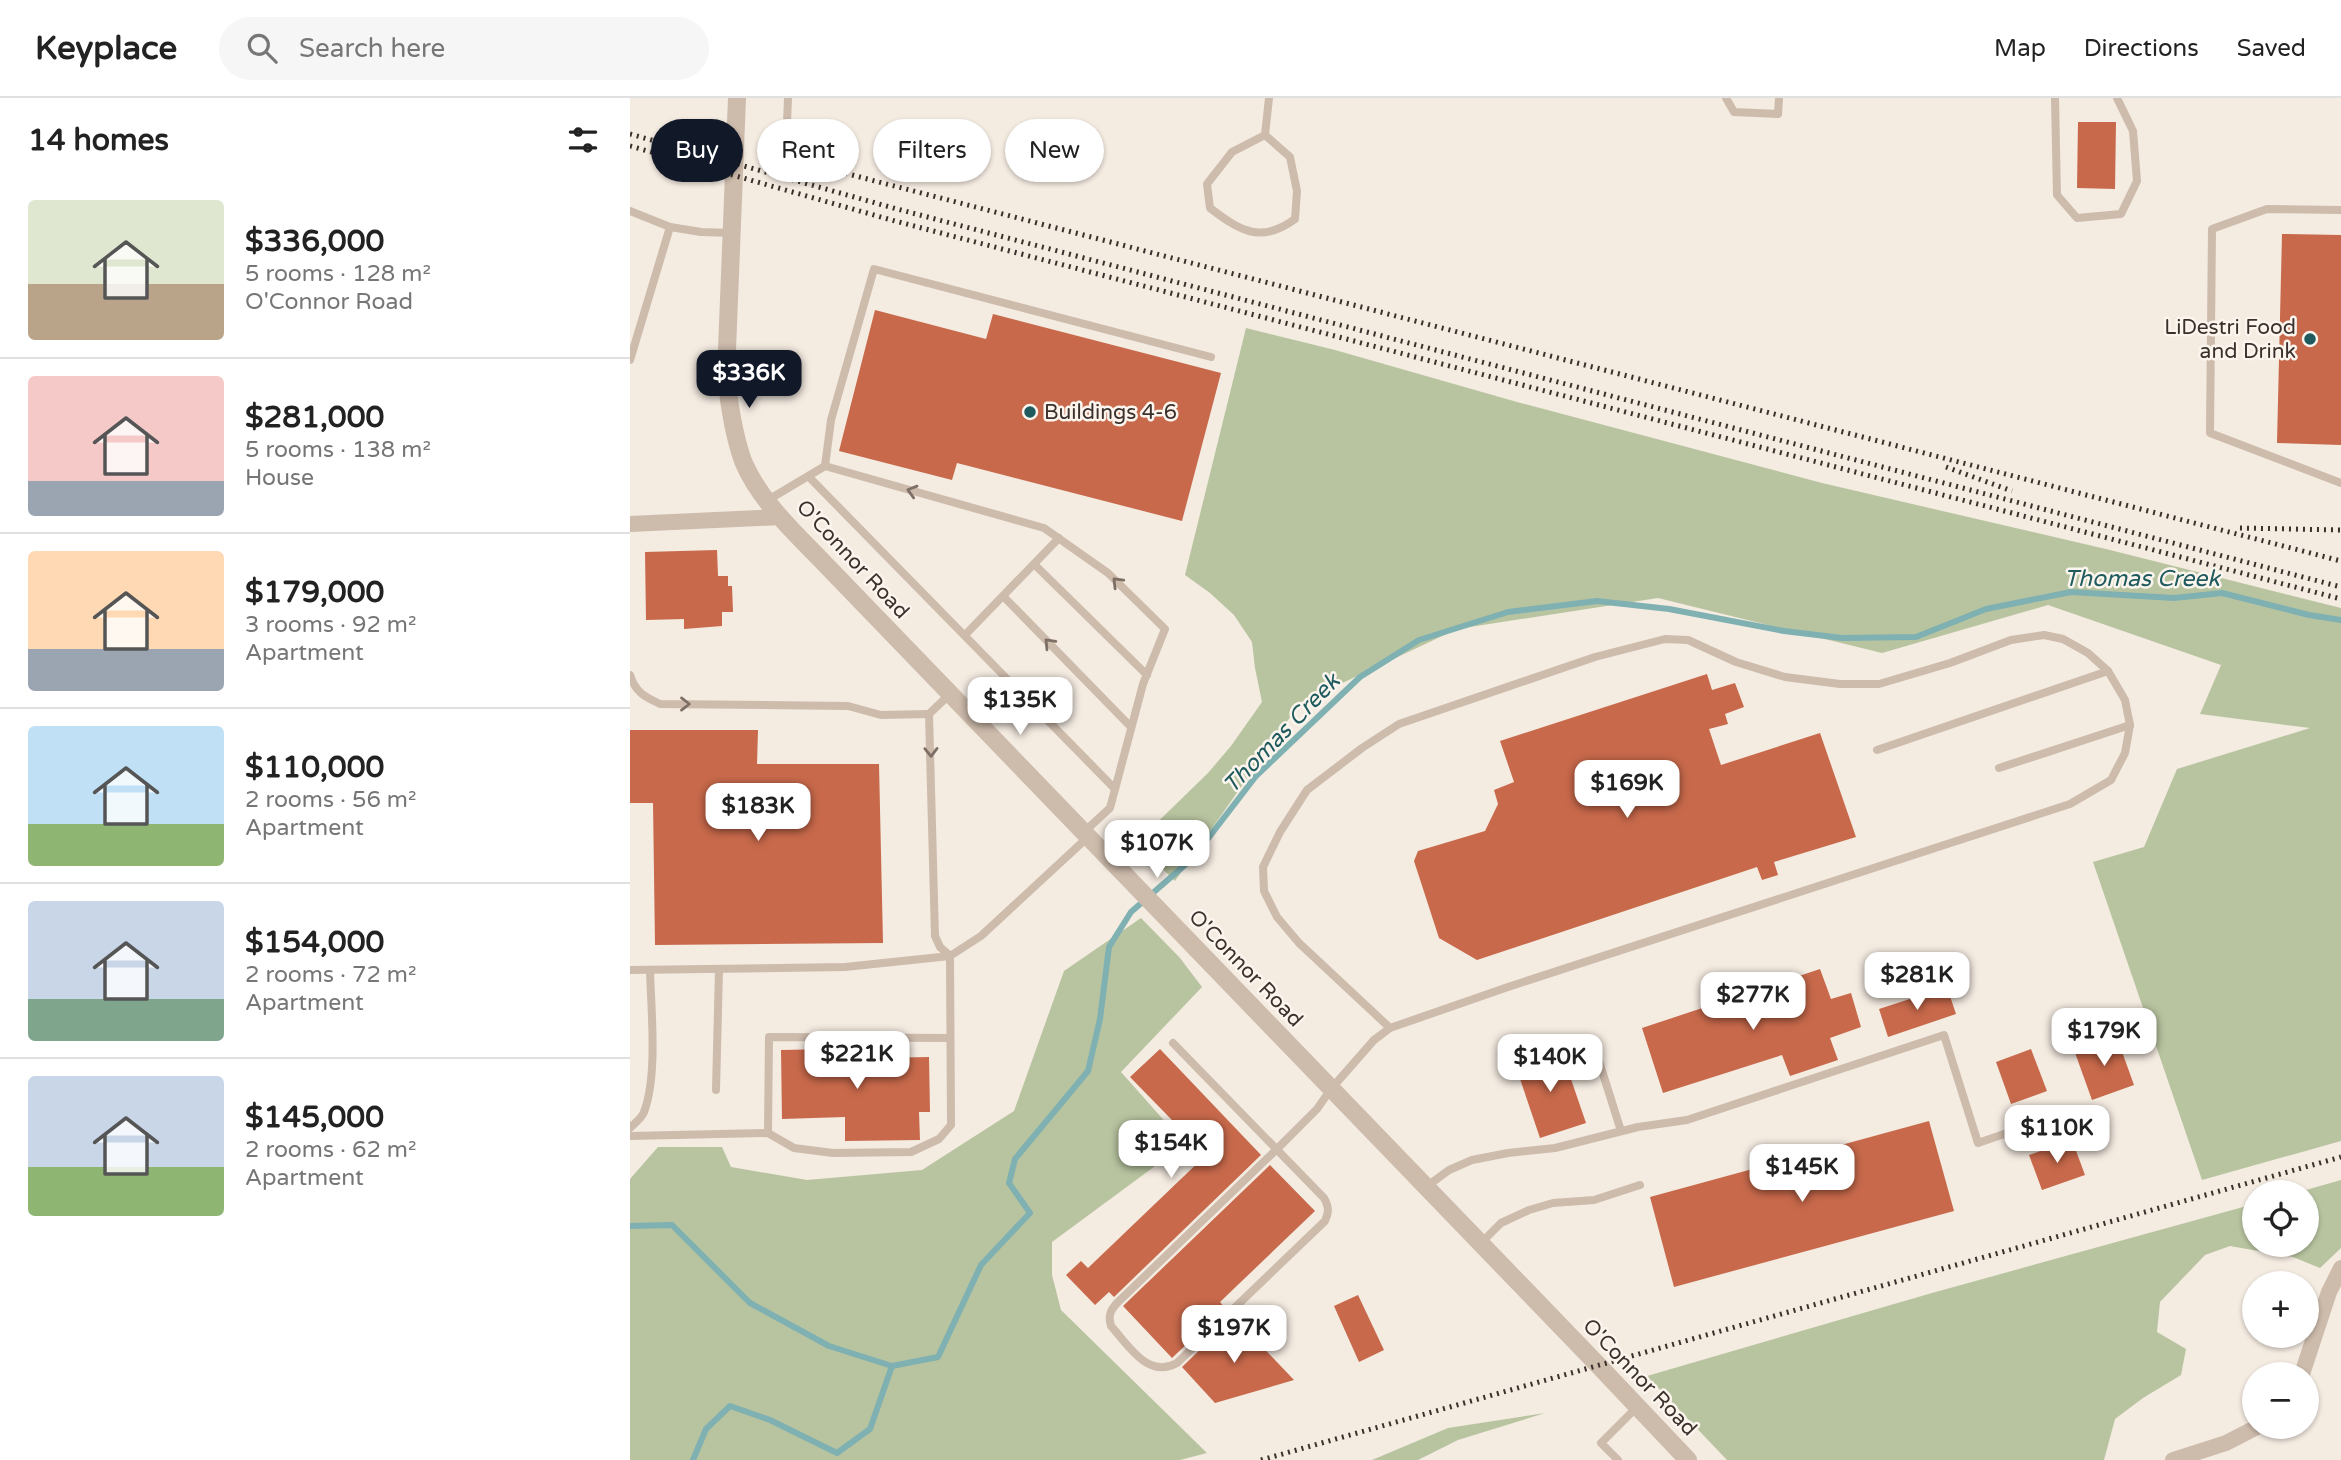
<!DOCTYPE html>
<meta charset="utf-8">
<style>
:root{--surface:#fff;--page:#f6f6f6;--text:#222;--muted:#767676;--line:#e0e0e0;--accent:#111827}
body{margin:0;font-family:"Varela Round",sans-serif;background:var(--page);color:var(--text);height:100vh;display:flex;flex-direction:column;font-size:26px;white-space:nowrap}
*{box-sizing:border-box;margin:0}
p{font-size:23px;color:var(--muted)}
.icon{flex:none;width:38px;height:38px;fill:none;stroke:currentColor;stroke-width:2;stroke-linecap:round;stroke-linejoin:round}
.map{position:relative;flex:1;overflow:hidden}
.side{display:flex;flex-direction:column;background:var(--surface);width:630px}
.side>*{flex:none}
.banner{position:absolute;left:21px;top:21px;width:665px;height:63px;display:flex;gap:14px}
.buttons{position:absolute;left:1612px;top:1082px;display:grid;gap:14px}
.buttons a{display:grid;place-items:center;width:77px;height:77px;border-radius:50%;background:var(--surface);box-shadow:0 2px 5px #0004;font-size:35px}
.price{position:absolute;translate:-50% -60px;padding:0 16px;border-radius:14px;background:#fff;color:#222;font-size:23px;line-height:46px;filter:drop-shadow(0 2px 4px #0008)}
.price::after{content:'';position:absolute;left:50%;top:42px;width:21px;height:16px;margin-left:-10px;background:inherit;clip-path:polygon(0 0,100% 0,50% 100%)}
.price.on{background:var(--accent);color:#fff}
ul{padding:0;list-style:none}
li{display:flex;align-items:center;gap:21px;height:175px;padding:0 28px}
li+li{border-top:2px solid var(--line)}
li span{display:grid;place-items:center;flex:none;width:196px;height:140px;border-radius:7px;color:#555}
li>.icon{margin-inline-start:auto}
span .icon{width:84px;height:84px;fill:#fffc;stroke-width:1}
li b{font-size:30px}
h2{display:flex;justify-content:space-between;align-items:center;height:84px;padding:0 28px;font-size:30px}
.tag{padding:0 24px;border-radius:32px;background:var(--surface);box-shadow:0 2px 5px #0004;font-size:24px;line-height:63px}
.tag.on{background:var(--accent);color:#fff}
header{display:flex;align-items:center;gap:42px;box-sizing:border-box;height:98px;padding:0 35px;background:var(--surface);border-bottom:2px solid var(--line)}
header strong{font-size:33px}
nav{display:flex;gap:38px;margin-inline-start:auto;font-size:24px}
.search{width:490px;height:63px;background:var(--page);display:flex;align-items:center;gap:18px;box-sizing:border-box;padding:0 24px;border-radius:38px;color:var(--muted);font-size:26px}
main{display:flex;flex:1;min-height:0}
.map>svg:first-child{display:block}
</style>
<header>
<strong>Keyplace</strong>
<div class="search"><svg class="icon" aria-label="search" viewBox="0 0 24 24"><circle cx="10" cy="10" r="6"/><path d="M15 15l6 6"/></svg>Search here</div>
<nav><a>Map</a><a>Directions</a><a>Saved</a></nav>
</header>
<main>
<section class="side">
<h2>14 homes<svg class="icon" aria-label="filters" viewBox="0 0 24 24"><path d="M4 7h16M4 17h16"/><circle cx="9" cy="7" r="2"/><circle cx="15" cy="17" r="2"/></svg></h2>
<ul>
<li><span style="background:linear-gradient(#dfe7d0 60%,#b9a48a 0)"><svg class="icon" aria-label="home" viewBox="0 0 24 24"><path d="M3 11l9-7 9 7M6 9v11h12V9"/></svg></span><div><b>$336,000</b><p>5 rooms · 128 m²</p><p>O'Connor Road</p></div></li>
<li><span style="background:linear-gradient(#f6c9c9 75%,#9aa5b1 0)"><svg class="icon" aria-label="home" viewBox="0 0 24 24"><path d="M3 11l9-7 9 7M6 9v11h12V9"/></svg></span><div><b>$281,000</b><p>5 rooms · 138 m²</p><p>House</p></div></li>
<li><span style="background:linear-gradient(#ffd9b3 70%,#9aa5b1 0)"><svg class="icon" aria-label="home" viewBox="0 0 24 24"><path d="M3 11l9-7 9 7M6 9v11h12V9"/></svg></span><div><b>$179,000</b><p>3 rooms · 92 m²</p><p>Apartment</p></div></li>
<li><span style="background:linear-gradient(#bfe0f5 70%,#8fb573 0)"><svg class="icon" aria-label="home" viewBox="0 0 24 24"><path d="M3 11l9-7 9 7M6 9v11h12V9"/></svg></span><div><b>$110,000</b><p>2 rooms · 56 m²</p><p>Apartment</p></div></li>
<li><span style="background:linear-gradient(#c9d6e8 70%,#7fa58c 0)"><svg class="icon" aria-label="home" viewBox="0 0 24 24"><path d="M3 11l9-7 9 7M6 9v11h12V9"/></svg></span><div><b>$154,000</b><p>2 rooms · 72 m²</p><p>Apartment</p></div></li>
<li><span style="background:linear-gradient(#c9d6e8 65%,#8fb573 0)"><svg class="icon" aria-label="home" viewBox="0 0 24 24"><path d="M3 11l9-7 9 7M6 9v11h12V9"/></svg></span><div><b>$145,000</b><p>2 rooms · 62 m²</p><p>Apartment</p></div></li>
</ul>
</section>
<div class="map">
<svg width="1711" height="1362" viewBox="0 0 1711 1362">
<rect width="100%" height="100%" fill="#f4ebe1"/>
<g fill="#b8c4a0">
<polygon points="616,230 705,252 887,304 1192,385 1480,452 1711,510 1711,1043 1572,1082 1463,764 1514,749 1547,671 1680,630 1570,616 1591,567 1418,507 1252,555 1028,500 827,531 670,605 545,783 506,745 578,675 601,648 632,604 625,570 622,544 604,517 580,495 555,477"/>
<polygon points="511,820 550,860 572,889 491,974 555,1046 422,1144 422,1177 431,1212 577,1355 550,1362 0,1362 0,1081 28,1049 92,1049 101,1069 177,1082 292,1072 384,1013 434,873"/>
<polygon points="1711,1082 1711,1150 1690,1170 1663,1159 1600,1148 1575,1157 1530,1204 1527,1234 1556,1251 1551,1277 1513,1300 1485,1321 1474,1362 1097,1362 1017,1278 1302,1195 1624,1106 1624,1146 1676,1146 1676,1094 1669,1094"/>
<polygon points="915,1315 828,1342 788,1362 742,1362 818,1330"/>
</g>
<g fill="none" stroke-linecap="round" stroke-linejoin="round">
<g stroke="#7fb0b2" stroke-width="6">
<polyline points="0,1128 42,1127 120,1205 199,1248 262,1268 308,1259 351,1167 400,1115 379,1085 385,1061 458,973 470,921 479,849 501,814 563,760 626,678 730,579 789,542 878,514 967,503 1039,511 1154,533 1212,540 1286,539 1356,511 1441,494 1544,500 1592,495 1679,517 1711,522"/>
<polyline points="63,1362 76,1331 100,1308 140,1322 207,1355 240,1331 262,1268"/>
</g>
</g>
<g fill="#c8694b">
<polygon points="1448,24 1486,24 1485,91 1447,90"/>
<polygon points="1652,136 1711,137 1711,347 1647,345"/>
<polygon points="245,212 356,241 363,216 591,275 552,423 327,365 322,382 209,353"/>
<polygon points="87,452 88,478 98,478 98,488 102,488 103,514 92,514 92,528 54,531 54,521 16,522 15,454"/>
<polygon points="1077,576 1082,592 1105,585 1114,609 1095,616 1098,626 1079,631 1091,667 1190,635 1226,739 1144,764 1148,777 1132,782 1127,769 847,862 809,840 784,763 788,753 855,733 868,706 864,692 884,684 870,643"/>
<polygon points="0,632 128,632 127,666 249,666 253,845 25,847 23,705 0,705"/>
<polygon points="1190,871 1201,901 1221,895 1231,929 1200,940 1208,962 1160,978 1152,957 1033,995 1012,930"/>
<polygon points="1317,889 1326,916 1258,939 1249,911"/>
<polygon points="1486,937 1504,987 1462,1002 1444,952"/>
<polygon points="249,950 249,960 299,959 300,1014 289,1014 290,1042 215,1043 215,1019 152,1021 151,952"/>
<polygon points="530,951 631,1057 484,1199 479,1194 465,1207 436,1177 451,1163 458,1170 576,1057 500,979"/>
<polygon points="1401,951 1417,993 1381,1006 1366,964"/>
<polygon points="931,952 956,1025 910,1040 885,966"/>
<polygon points="1299,1023 1324,1113 1044,1189 1020,1099"/>
<polygon points="1442,1042 1455,1077 1412,1092 1399,1057"/>
<polygon points="640,1067 685,1113 590,1204 595,1210 542,1260 493,1208"/>
<polygon points="728,1197 754,1252 729,1264 704,1208"/>
<polygon points="604,1219 664,1282 585,1305 552,1269"/>
</g>
<g fill="none" stroke-linecap="round" stroke-linejoin="round">
<g stroke="#cdbbac" stroke-width="8">
<polyline points="1096,0 1104,14 1148,16 1149,0"/>
<polyline points="1425,0 1427,97 1447,120 1491,116 1507,83 1503,33 1487,0"/>
<polyline points="157,25 158,0"/>
<path d="M635,37L660,59L667,93L665,121C631,146 610,133 580,110L577,86L602,54Z"/>
<polyline points="635,37 639,0"/>
<polyline points="1711,112 1637,111 1582,131 1580,335 1711,385"/>
<polyline points="0,113 40,129 0,262"/>
<polyline points="40,129 71,134 101,135"/>
<polyline points="195,368 201,322 244,171 581,259"/>
<polyline points="179,379 485,691"/>
<polyline points="138,402 195,368 414,430 478,475 535,531 513,586 480,710 454,734"/>
<polyline points="404,466 517,577"/>
<polyline points="373,498 501,629"/>
<polyline points="336,536 429,440"/>
<path d="M0,577C5,594 15,599 30,606L218,608L251,617L299,616"/>
<polyline points="1247,652 1478,573"/>
<polyline points="1369,670 1500,627"/>
<polyline points="0,872 215,869 320,858 351,838 458,739"/>
<polyline points="962,941 991,1033"/>
<path d="M543,945L694,1100C699,1109 699,1114 695,1123L547,1265C518,1281 499,1248 481,1228C478,1218 480,1213 487,1205L647,1051L687,1011L701,991L744,942L760,930L878,889L1440,706L1481,682L1495,655L1500,627L1495,602L1478,573L1458,555L1433,541L1414,537L1381,542L1320,565L1249,586H1210L1155,579L1106,564L1058,542L1035,541L965,559L769,626L732,650L677,692L650,734L633,769L634,793L647,819L669,845L760,930"/>
<polyline points="86,992 89,871"/>
<path d="M0,1030C5,1025 12,1020 14,1014C28,977 21,912 20,872"/>
<polyline points="138,1035 139,939 320,940"/>
<polyline points="0,1038 138,1035 164,1050 203,1055 281,1054 309,1041 321,1027 320,858 310,849 305,838 299,616 320,596"/>
<polyline points="796,1089 819,1072 842,1062 878,1055 925,1050 1008,1029 1057,1022 1314,937 1348,1045 1415,1022"/>
<polyline points="850,1146 871,1125 899,1112 923,1105 964,1102 1010,1087"/>
<polyline points="988,1362 971,1345 1007,1309"/>
</g>
<g stroke="#cdbbac" stroke-width="16">
<polyline points="0,426 151,419"/>
<polyline points="1672,1276 1699,1194 1711,1170"/>
<polyline points="1543,1362 1596,1345 1629,1328"/>
</g>
<path stroke="#cdbbac" stroke-width="18" d="M107,0L96,277C99,306 103,335 113,363C129,402 165,435 194,465L969,1268L1058,1362"/>
<g stroke="#3b302b" stroke-width="5" stroke-dasharray="2 5" stroke-linecap="butt">
<polyline points="0,36 267,111 1711,489"/>
<polyline points="0,48 265,123 1711,501"/>
<polyline points="195,70 1711,463"/>
<polyline points="1316,369 1382,393"/>
<polyline points="1610,430 1711,432"/>
<polyline points="631,1362 1711,1059"/>
</g>
</g>
<defs><path id="oneway-chevron" d="M-2-3.5L2.5 0L-2 3.5" fill="none" stroke-width="1.6" stroke-linecap="round" stroke-linejoin="round" transform="scale(1.75)"/></defs>
<g stroke="#7d6f65">
<use href="#oneway-chevron" transform="translate(282 393) rotate(-164)"/>
<use href="#oneway-chevron" transform="translate(487 484) rotate(-135)"/>
<use href="#oneway-chevron" transform="translate(419 545) rotate(-134)"/>
<use href="#oneway-chevron" transform="translate(55 606)"/>
<use href="#oneway-chevron" transform="translate(301 654) rotate(89)"/>
</g>
<g fill="#1f5a5e" stroke="#fbf5ee" stroke-width="2.5">
<circle cx="1680" cy="241" r="7"/>
<circle cx="400" cy="314" r="7"/>
</g>
<g text-anchor="middle" stroke-width="5" stroke-linejoin="round" paint-order="stroke">
<g font-size="21" fill="#3b302b" stroke="#fbf5ee" text-anchor="end">
<text x="1666" y="236">LiDestri Food<tspan x="1666" dy="24">and Drink</tspan></text>
<text x="414" y="321" text-anchor="start">Buildings 4-6</text>
</g>
<g font-size="21" fill="#3b302b" stroke="#fbf5ee">
<text transform="translate(223 461) rotate(47)" y="7">O'Connor Road</text>
<text transform="translate(616 870) rotate(46)" y="7">O'Connor Road</text>
<text transform="translate(1010 1279) rotate(46)" y="7">O'Connor Road</text>
</g>
<g font-size="23" font-style="italic" fill="#1f5a5e" stroke="#fbf5ee">
<text x="1512" y="488">Thomas Creek</text>
<text transform="translate(651 635) rotate(-46)" y="8">Thomas Creek</text>
</g>
</g>
</svg>
<div class="buttons">
<a><svg class="icon" aria-label="locate" viewBox="0 0 24 24"><circle cx="12" cy="12" r="6"/><path d="M12 2v4M12 18v4M2 12h4M18 12h4"/></svg></a>
<a>+</a>
<a>−</a>
</div>
<b class="price on" style="left:119px;top:312px">$336K</b>
<b class="price" style="left:390px;top:639px">$135K</b>
<b class="price" style="left:997px;top:722px">$169K</b>
<b class="price" style="left:128px;top:745px">$183K</b>
<b class="price" style="left:527px;top:782px">$107K</b>
<b class="price" style="left:1287px;top:914px">$281K</b>
<b class="price" style="left:1123px;top:934px">$277K</b>
<b class="price" style="left:1474px;top:970px">$179K</b>
<b class="price" style="left:227px;top:993px">$221K</b>
<b class="price" style="left:920px;top:996px">$140K</b>
<b class="price" style="left:1427px;top:1067px">$110K</b>
<b class="price" style="left:541px;top:1082px">$154K</b>
<b class="price" style="left:1172px;top:1106px">$145K</b>
<b class="price" style="left:604px;top:1267px">$197K</b>
<div class="banner">
<a class="tag on">Buy</a>
<a class="tag">Rent</a>
<a class="tag">Filters</a>
<a class="tag">New</a>
</div>
</div>
</main>
